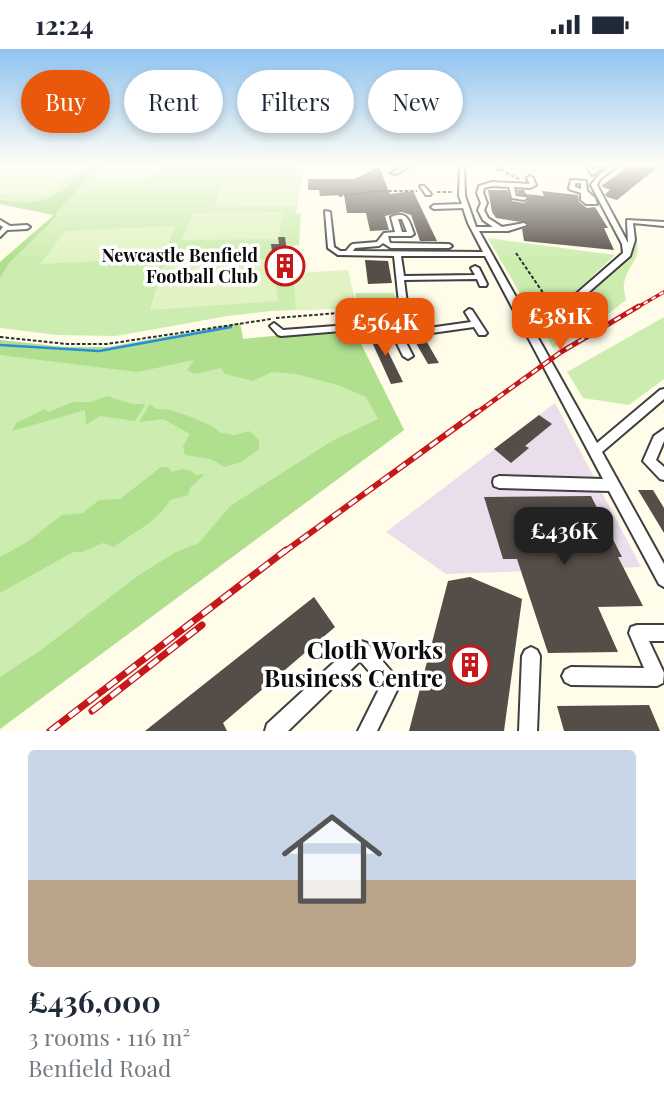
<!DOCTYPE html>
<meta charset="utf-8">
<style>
:root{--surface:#fff;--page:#f2f2f3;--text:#1f2937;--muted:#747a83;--line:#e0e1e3;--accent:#ea580c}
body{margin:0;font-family:"Playfair Display",serif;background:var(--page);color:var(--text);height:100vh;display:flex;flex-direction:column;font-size:26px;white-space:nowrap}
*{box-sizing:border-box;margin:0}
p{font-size:23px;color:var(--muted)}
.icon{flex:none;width:38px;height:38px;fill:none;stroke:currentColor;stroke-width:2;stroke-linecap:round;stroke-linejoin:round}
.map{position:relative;height:682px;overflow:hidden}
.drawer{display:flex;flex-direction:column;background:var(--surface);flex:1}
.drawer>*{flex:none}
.banner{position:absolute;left:21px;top:21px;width:623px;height:63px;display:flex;gap:14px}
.price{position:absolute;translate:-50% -60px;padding:0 16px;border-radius:14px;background:var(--accent);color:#fff;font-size:23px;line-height:46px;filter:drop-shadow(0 2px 4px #0008)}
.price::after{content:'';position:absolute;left:50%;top:42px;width:21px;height:16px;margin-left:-10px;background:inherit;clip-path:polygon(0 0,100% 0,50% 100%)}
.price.current{background:#222;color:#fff}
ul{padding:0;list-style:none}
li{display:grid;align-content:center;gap:14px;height:371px;padding:0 28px}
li+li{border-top:2px solid var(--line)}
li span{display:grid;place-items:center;height:217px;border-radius:7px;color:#555}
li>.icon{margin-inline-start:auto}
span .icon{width:126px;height:126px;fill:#fffc;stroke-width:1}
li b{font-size:30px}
.pill{padding:0 24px;border-radius:32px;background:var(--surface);box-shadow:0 4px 10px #0003;font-size:24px;line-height:63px}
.pill.current{background:var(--accent);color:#fff}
.status{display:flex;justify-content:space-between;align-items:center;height:49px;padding:0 35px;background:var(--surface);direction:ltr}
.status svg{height:19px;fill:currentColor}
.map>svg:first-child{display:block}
</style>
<div class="status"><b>12:24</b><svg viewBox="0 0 49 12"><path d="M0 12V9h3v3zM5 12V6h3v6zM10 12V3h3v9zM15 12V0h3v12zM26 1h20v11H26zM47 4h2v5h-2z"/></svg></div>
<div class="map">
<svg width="664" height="682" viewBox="0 0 664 682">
<rect width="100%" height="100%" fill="#fffcea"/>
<polygon fill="#ebdeec" points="555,354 641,518 446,525 386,483"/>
<g fill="#cdedb0">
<polygon points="0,116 304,116 296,164 301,165 299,196 291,197 293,224 357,259 271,262 228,267 116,287 57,286 0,279 0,213 54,166 0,155"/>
<path d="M632,180C646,210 630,209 624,234C623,239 625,246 626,251L602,270L553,299L540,275L563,270L631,206L635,194Z"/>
<polygon points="488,189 615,206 552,265 542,266 530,262"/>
<polygon points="355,244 394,244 397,252 393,259 359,260"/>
<polygon points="664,268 664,330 629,356 583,349 567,323"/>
<polygon points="240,274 243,290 353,279 404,381 0,678 0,291 63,298 109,298"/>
</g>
<g fill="#b0df8e">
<path d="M90,116H100L55,165L56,168L9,214L0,229V213L54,166L0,155V151C48,159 57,147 90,116Z"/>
<polygon points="240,274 243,290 353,279 404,381 0,680 0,628 41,601 139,526 176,503 199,494 230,457 332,392 378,370 366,348 338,336 296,325 272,323 253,332 225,325 221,319 194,325 187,321 194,311 137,323 0,306 0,291 63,298 109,298"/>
<polygon points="107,347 132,355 145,355 135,372 100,367 86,376 85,361 12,382 16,374 45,360 48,363 73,353 90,353"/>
<polygon points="150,355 156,360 171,361 191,368 212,377 221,384 235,386 249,382 259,391 259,400 241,413 225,418 210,410 185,406 183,397 190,385 163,370 139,373"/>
<path d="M161,418H168L172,423C181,419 190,419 196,426L205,425L190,439L188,446L170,451C157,474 134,482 114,498L103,494L82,503H73L0,544V508L27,493L62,466L83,464L99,451L120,450Z"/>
</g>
<g fill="#e1f3c3">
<polygon points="109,116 157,116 147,131 94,132"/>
<polygon points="83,117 46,146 0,145 0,118"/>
<polygon points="299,137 297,157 214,158 221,138"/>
<polygon points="282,163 279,190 181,191 194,164"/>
<polygon points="175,177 163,209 40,215 65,182"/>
<polygon points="273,209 278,252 150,261 163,217"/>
<polygon points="348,221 357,259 296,261 293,224"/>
</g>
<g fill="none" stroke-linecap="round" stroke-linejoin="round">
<polyline stroke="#298dda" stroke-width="2.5" points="0,296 99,302 231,278"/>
</g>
<g fill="#554d47">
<polygon points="630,116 660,116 617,151 607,148 605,145 610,141 601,137"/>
<polygon points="379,118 390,145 413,142 437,192 420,192 411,166 402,163 385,167 389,181 370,182 366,164 347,164 344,146 320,147 319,141 308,141 308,130 354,130"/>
<polygon points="488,141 507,141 512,152 524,154 528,151 529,147 518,145 517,141 524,141 526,145 544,147 542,142 578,146 579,153 587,159 595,158 608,179 604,179 614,201 524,192 522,180 529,177 528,174 496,169 492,163"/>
<polygon points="278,188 285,188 290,225 281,225 279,203 272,203 271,195 279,195"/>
<polygon points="365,211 388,212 392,234 368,235"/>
<polygon points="367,282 378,282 403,333 391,335"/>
<polygon points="424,288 432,302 439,314 428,315 413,289"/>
<polygon points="539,366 552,375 525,397 529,399 511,414 494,400"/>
<polygon points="638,441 653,441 664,459 664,484"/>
<polygon points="591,447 622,508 618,508 643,557 598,558 618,603 548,604 517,510 503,510 484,448"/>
<polygon points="470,528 522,550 504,682 409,682 448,532"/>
<polygon points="314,548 335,578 223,674 227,682 145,682"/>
<polygon points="649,656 660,682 564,682 557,657"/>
</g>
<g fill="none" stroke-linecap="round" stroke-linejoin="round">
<defs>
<g id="minor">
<polygon points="406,116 412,116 396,125 391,124"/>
<path d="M460,116H464L465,147L476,178H493L483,171L478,161L481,154L477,144L479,137L492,133L530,135L527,129L530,127L533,129L536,136L530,139L514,138L516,147L526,148L527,149L524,151L512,149L509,138L492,137L484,139L483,144L487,154L484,161L488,169L502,178L524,174L527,176L508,182H479L526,266L553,265L623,204L622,195L591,136C597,127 608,116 619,116L600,130L597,136L628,194L627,171L664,173V177L633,174L635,191L630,207L558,270L528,271L597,394L660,341L664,340V350L602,403L664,515V538L659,535L609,442L499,439L494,437L493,433L494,429L499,427L603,430L485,207H401L404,227L475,226L471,219L475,217L479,219L487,235L486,237H480L477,230L404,231L407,254C399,265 393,269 400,283L471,273L465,263L469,260L472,261L487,284L485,286H479L474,278L403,288L413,307L408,310L403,307L389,278L281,287L278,286L270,277L274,274L283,281L388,273L389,268L399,254L394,207L338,206L328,199L325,162L330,163L334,198L340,202H346L351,196L353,195L377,193L384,184L395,183L391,168C408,161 409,172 414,185L411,187H388L390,194L449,195L452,197L449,199H391L383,194L379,197L355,199L353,202L483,203L468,174L463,159L434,160L431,158L434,156L462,155L459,147ZM398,170H402L407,183H402Z"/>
<rect x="498" y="116" width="4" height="4"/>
<polygon points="586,116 590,116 593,121 601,116 606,116 592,126"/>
<path d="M571,131L586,132L587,142L595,149L597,155H586L581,151V144L569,140ZM575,134H581V140L575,138Z"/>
<polygon points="420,137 424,137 431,145 430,146 426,146"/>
<polygon points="0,171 10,177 27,176 30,178 27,180 7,181 0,188 0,182 3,178 0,176"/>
<polygon points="664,380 664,392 656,411 664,418 664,431 660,430 643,412 654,387"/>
<polygon points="637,576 664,576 664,592 649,592 664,624 663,634 657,637 571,636 565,633 562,627 565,621 571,618 644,619 629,584 631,578"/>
<polygon points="361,592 367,594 397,629 400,635 377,682 358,682 381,636 360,612 288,682 265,682 267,675 355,594"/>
<polygon points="531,598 537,601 540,607 537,682 519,682 522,607 525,601"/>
</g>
</defs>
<use href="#minor" stroke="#3f3f3f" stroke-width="4"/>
<g stroke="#2e2e2e" stroke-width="2" stroke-dasharray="3.5 2" stroke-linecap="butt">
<polyline points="506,124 519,130"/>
<polyline points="437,143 452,143"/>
<polyline points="339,147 378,142 417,142"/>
<polyline points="516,204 552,257"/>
<polyline points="276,269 389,260"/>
<polyline points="0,288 67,295 107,295 271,270"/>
</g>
<use href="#minor" fill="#fff" fill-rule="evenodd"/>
<defs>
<polyline id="rail-far3" points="636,259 664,243"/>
<polyline id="rail-far2" points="475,365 561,303 639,257"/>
<polyline id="rail-far1" points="284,503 477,363"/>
<g id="rail">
<polyline points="92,662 202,576"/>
<polyline points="50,682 286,501"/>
</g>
</defs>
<use href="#rail-far3" stroke="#c81719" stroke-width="3.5"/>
<use href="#rail-far2" stroke="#c81719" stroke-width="5"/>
<use href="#rail-far1" stroke="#c81719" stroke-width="6"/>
<use href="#rail" stroke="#c81719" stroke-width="7"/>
<use href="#rail-far3" stroke="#fff" stroke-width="2" stroke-dasharray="4.5" stroke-linecap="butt"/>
<use href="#rail-far2" stroke="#fff" stroke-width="2.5" stroke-dasharray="7" stroke-linecap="butt"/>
<use href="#rail-far1" stroke="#fff" stroke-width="3.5" stroke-dasharray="10" stroke-linecap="butt"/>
<use href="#rail" stroke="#fff" stroke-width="4.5" stroke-dasharray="12" stroke-linecap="butt"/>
</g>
<linearGradient id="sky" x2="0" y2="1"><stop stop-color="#8fc3f0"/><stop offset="0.55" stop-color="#fffef6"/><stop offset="1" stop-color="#fffef6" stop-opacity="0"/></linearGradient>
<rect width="664" height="211" fill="url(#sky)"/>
<defs>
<symbol id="building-ring" viewBox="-11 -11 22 22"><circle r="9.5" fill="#fff" stroke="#c81719" stroke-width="1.5"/><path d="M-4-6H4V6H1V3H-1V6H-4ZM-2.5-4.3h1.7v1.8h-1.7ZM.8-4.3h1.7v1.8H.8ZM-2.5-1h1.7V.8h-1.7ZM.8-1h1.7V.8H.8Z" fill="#c81719"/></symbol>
</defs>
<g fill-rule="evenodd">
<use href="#building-ring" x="263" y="195" width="44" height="44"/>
<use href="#building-ring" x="448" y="594" width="44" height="44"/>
</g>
<g text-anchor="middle" stroke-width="7" stroke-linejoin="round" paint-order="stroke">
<g font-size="18" font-weight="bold" fill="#0c0c0c" stroke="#fff" text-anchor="end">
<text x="258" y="213">Newcastle Benfield<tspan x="258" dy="21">Football Club</tspan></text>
</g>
<g font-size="24" font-weight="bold" fill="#0c0c0c" stroke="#fff" text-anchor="end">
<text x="443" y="610">Cloth Works<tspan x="443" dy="28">Business Centre</tspan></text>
</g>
</g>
</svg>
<b class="price" style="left:560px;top:303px">£381K</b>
<b class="price" style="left:385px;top:309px">£564K</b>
<b class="price current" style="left:564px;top:518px">£436K</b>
<div class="banner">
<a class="pill current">Buy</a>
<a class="pill">Rent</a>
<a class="pill">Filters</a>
<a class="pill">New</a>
</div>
</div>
<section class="drawer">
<ul>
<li><span style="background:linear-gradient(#c9d6e8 60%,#b9a48a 0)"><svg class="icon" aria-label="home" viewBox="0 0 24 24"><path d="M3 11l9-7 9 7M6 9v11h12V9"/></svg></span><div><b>£436,000</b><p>3 rooms · 116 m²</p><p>Benfield Road</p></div></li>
</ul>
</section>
